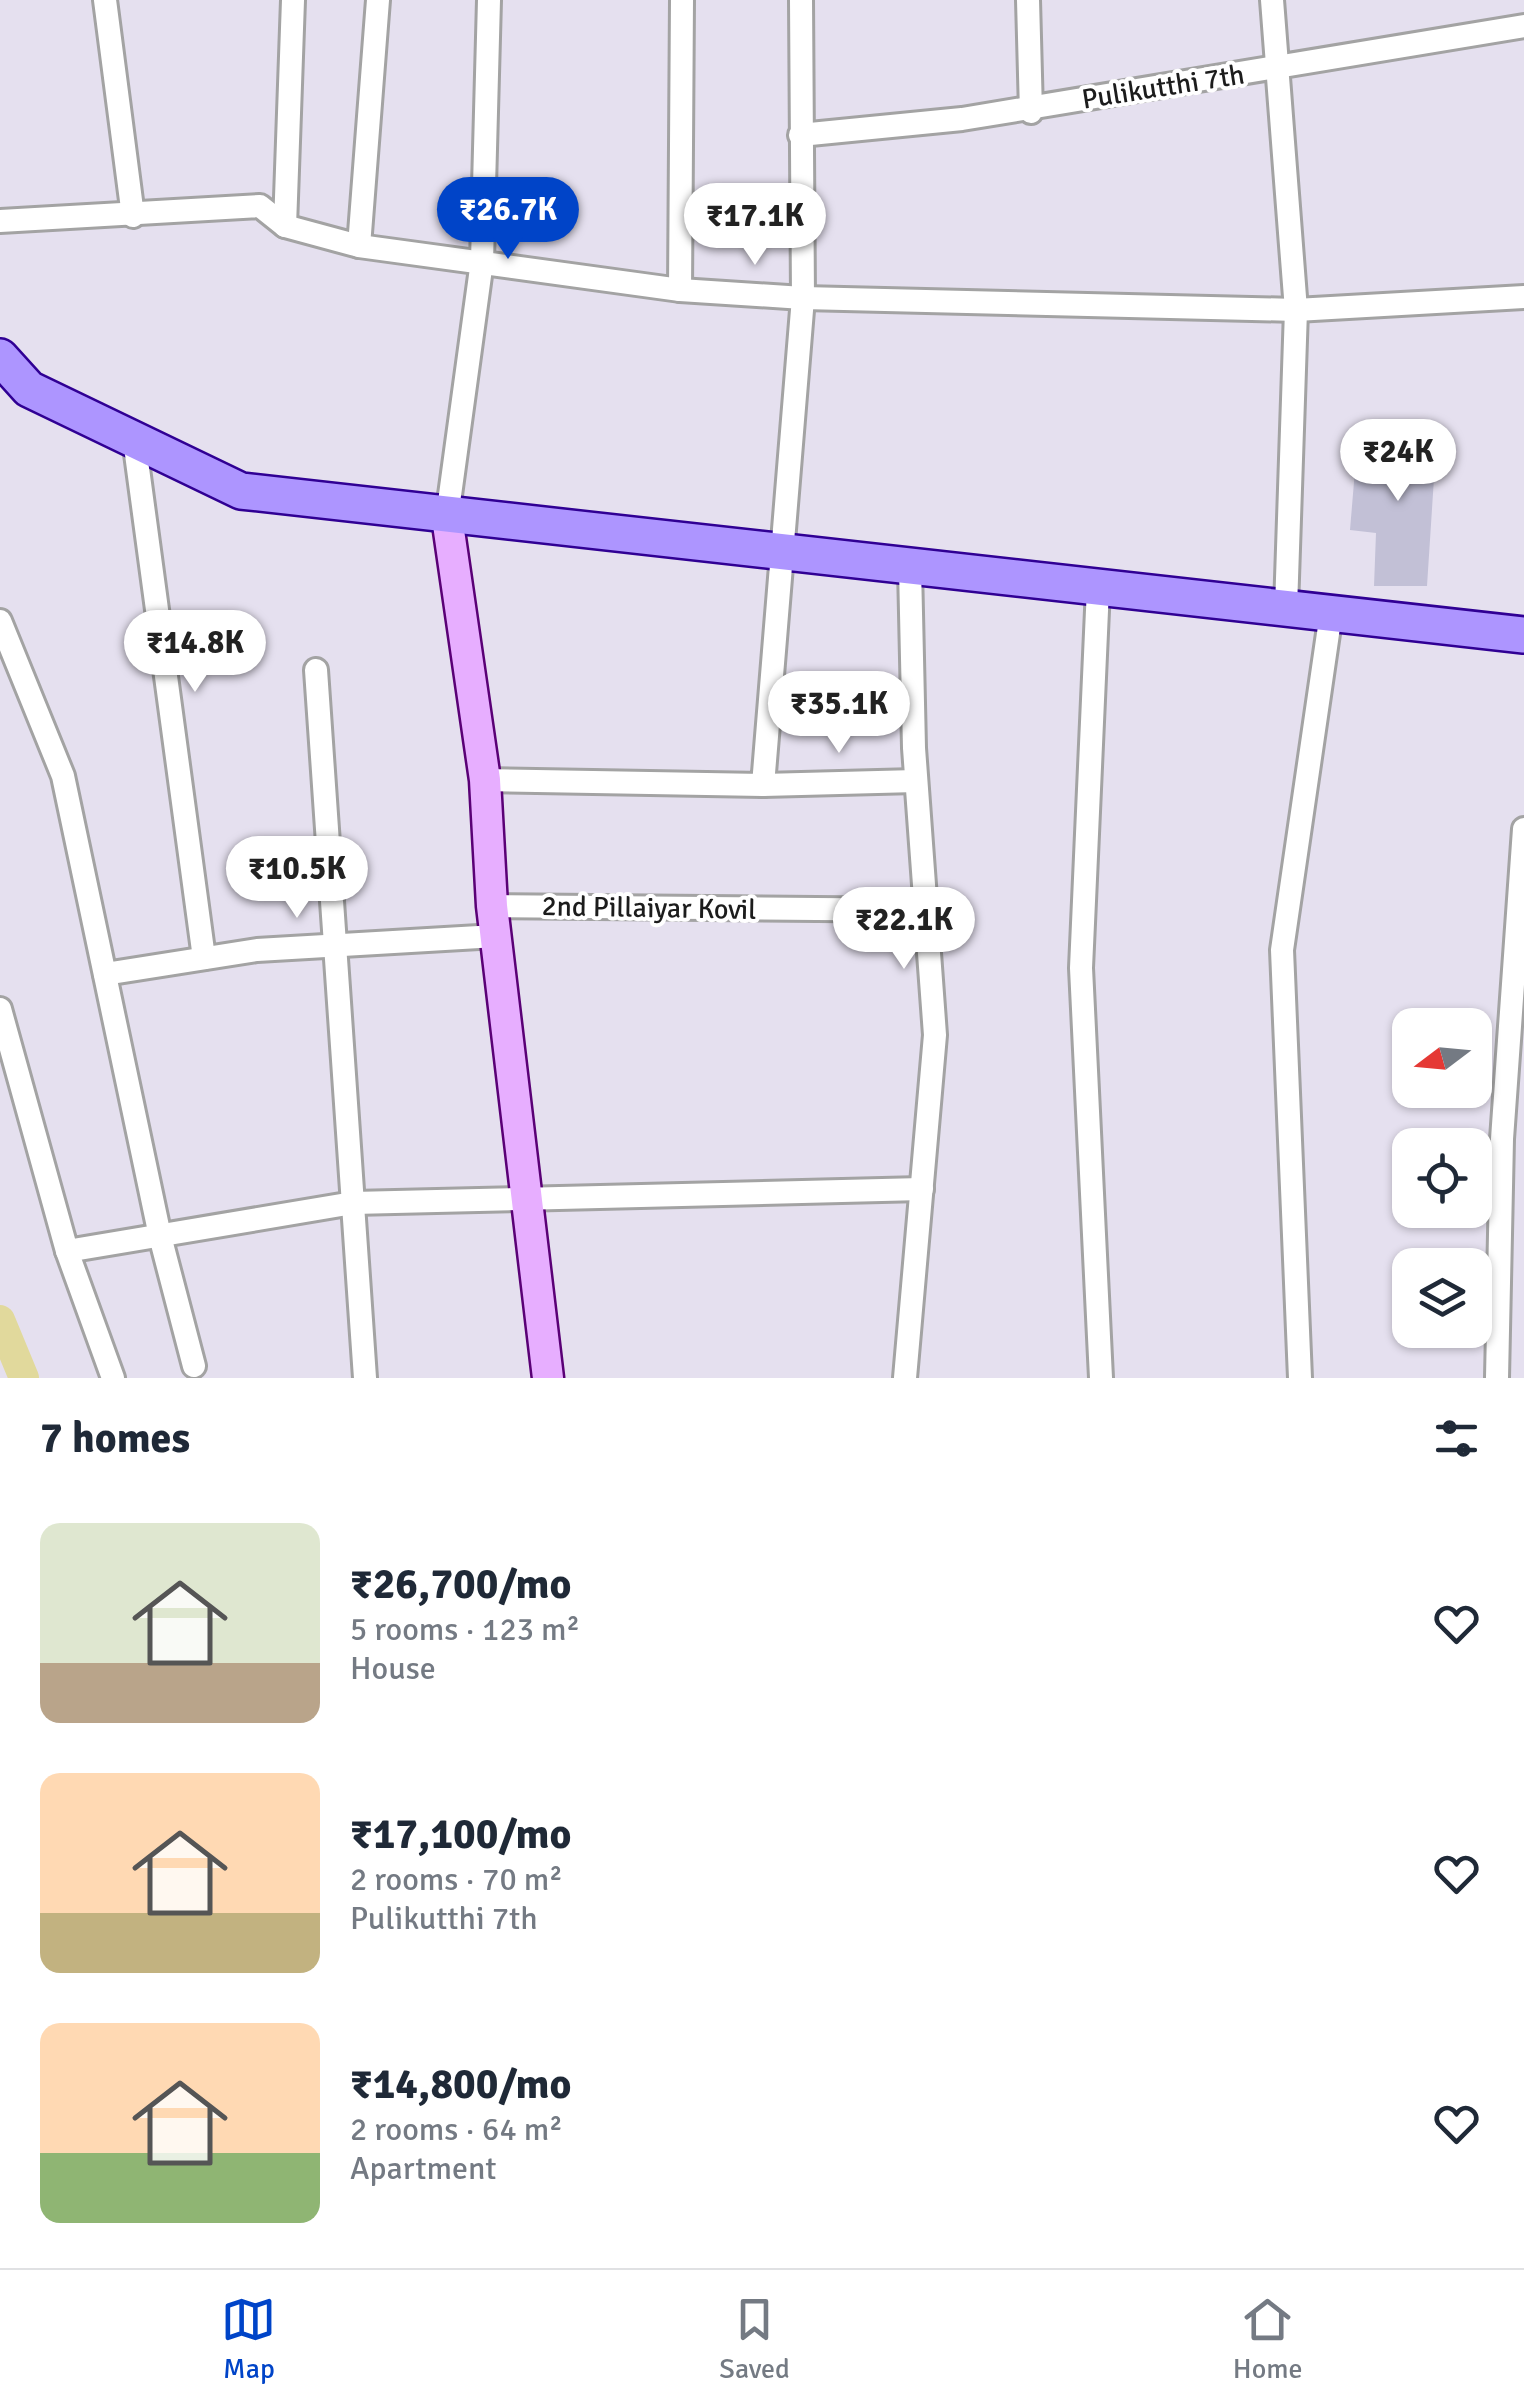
<!DOCTYPE html>
<meta charset="utf-8">
<style>
:root{--surface:#fff;--page:#f2f2f3;--text:#1f2937;--muted:#747a83;--line:#e0e1e3;--accent:#0044c8}
body{margin:0;font-family:Signika,sans-serif;background:var(--page);color:var(--text);height:100vh;display:flex;flex-direction:column;font-size:38px;white-space:nowrap}
*{box-sizing:border-box;margin:0}
p{font-size:32px;color:var(--muted)}
.icon{flex:none;width:55px;height:55px;fill:none;stroke:currentColor;stroke-width:2;stroke-linecap:round;stroke-linejoin:round}
.map{position:relative;height:1378px;overflow:hidden}
.drawer{display:flex;flex-direction:column;background:var(--surface);flex:1}
.drawer>*{flex:none}
.needle{width:65px;rotate:254deg}
.buttons{position:absolute;left:1392px;top:1008px;display:grid;gap:20px}
.buttons a{display:grid;place-items:center;width:100px;height:100px;border-radius:20px;background:var(--surface);box-shadow:0 2px 8px #0004;font-size:50px}
.price{position:absolute;translate:-50% -85px;padding:0 22px;border-radius:35px;background:#fff;color:#222;font-size:32px;line-height:65px;filter:drop-shadow(0 2px 5px #0008)}
.price::after{content:'';position:absolute;left:50%;top:60px;width:30px;height:22px;margin-left:-15px;background:inherit;clip-path:polygon(0 0,100% 0,50% 100%)}
.price.on{background:var(--accent);color:#fff}
ul{padding:0;list-style:none}
li{display:flex;align-items:center;gap:30px;height:250px;padding:0 40px}
li span{display:grid;place-items:center;flex:none;width:280px;height:200px;border-radius:20px;color:#555}
li>.icon{margin-inline-start:auto}
span .icon{width:120px;height:120px;fill:#fffc;stroke-width:1}
li b{font-size:42px}
h2{display:flex;justify-content:space-between;align-items:center;height:120px;padding:0 40px;font-size:42px}
.tab-bar{display:flex;justify-content:space-around;align-items:center;height:140px;border-top:2px solid var(--line);background:var(--surface);font-size:28px;color:var(--muted)}
.tab-bar a{display:grid;justify-items:center;gap:5px}
.tab-bar .on{color:var(--accent)}
.map>svg:first-child{display:block}
</style>
<div class="map">
<svg width="1524" height="1378" viewBox="0 0 1524 1378">
<rect width="100%" height="100%" fill="#e5e0ef"/>
<g fill="none" stroke-linecap="round" stroke-linejoin="round">
<polyline stroke="#e1d99c" stroke-width="30" points="0,1320 24,1378"/>
</g>
<polygon fill="#c2c0d6" points="1378,419 1437,432 1427,586 1374,586 1376,533 1350,530 1355,470 1377,472"/>
<g fill="none" stroke-linecap="round" stroke-linejoin="round">
<defs>
<g id="street">
<polyline points="105,0 133,216"/>
<polyline points="1028,0 1031,112"/>
<polyline points="1272,0 1296,310 1286,608"/>
<polyline points="800,135 962,119 1524,26"/>
<polyline points="0,221 260,206 285,226 359,246 680,290 803,298 1296,310 1524,297"/>
<polyline points="285,226 293,0"/>
<polyline points="359,246 378,0"/>
<polyline points="680,290 682,0"/>
<polyline points="134,439 204,958"/>
<polyline points="447,517 482,261 489,0"/>
<polyline points="1098,588 1081,968 1101,1378"/>
<polyline points="0,621 63,776 160,1236 194,1366"/>
<polyline points="316,670 365,1378"/>
<polyline points="485,780 763,785 803,298 801,0"/>
<polyline points="763,785 916,781"/>
<polyline points="492,906 926,910"/>
<polyline points="105,974 257,950 496,936"/>
<polyline points="0,1009 67,1251 113,1378"/>
<polyline points="67,1251 353,1203 922,1189"/>
<polyline points="905,1378 935,1035 914,748 910,568"/>
<polyline points="1300,1378 1282,950 1331,613"/>
<polyline points="1497,1378 1502,1139 1524,829"/>
</g>
<polyline id="secondary" points="447,517 485,780 492,906 548,1378"/>
<polyline id="primary" points="0,357 29,389 241,491 1524,635"/>
</defs>
<use href="#street" stroke="#a3a3a3" stroke-width="28"/>
<use href="#secondary" stroke="#5a0076" stroke-width="35"/>
<use href="#primary" stroke="#300094" stroke-width="40"/>
<use href="#street" stroke="#fff" stroke-width="22"/>
<use href="#secondary" stroke="#e7aeff" stroke-width="30"/>
<use href="#primary" stroke="#ad95ff" stroke-width="35"/>
</g>
<g text-anchor="middle" stroke-width="8" stroke-linejoin="round" paint-order="stroke">
<g font-size="28" fill="#1c1c1c" stroke="#fff">
<text transform="translate(1163 86) rotate(-9)" y="10">Pulikutthi 7th</text>
<text transform="translate(649 907) rotate(1)" y="10">2nd Pillaiyar Kovil</text>
</g>
</g>
</svg>
<div class="buttons">
<a><svg class="needle" viewBox="-14 -14 28 28"><path d="M0-13l5 13h-10z" fill="#e53935"/><path d="M0 13l5-13h-10z" fill="#747a83"/></svg></a>
<a><svg class="icon" aria-label="locate" viewBox="0 0 24 24"><circle cx="12" cy="12" r="6"/><path d="M12 2v4M12 18v4M2 12h4M18 12h4"/></svg></a>
<a><svg class="icon" aria-label="layers" viewBox="0 0 24 24"><path d="M12 4l9 5-9 5-9-5zM3 14l9 5 9-5"/></svg></a>
</div>
<b class="price on" style="left:508px;top:262px">₹26.7K</b>
<b class="price" style="left:755px;top:268px">₹17.1K</b>
<b class="price" style="left:1398px;top:504px">₹24K</b>
<b class="price" style="left:195px;top:695px">₹14.8K</b>
<b class="price" style="left:839px;top:756px">₹35.1K</b>
<b class="price" style="left:297px;top:921px">₹10.5K</b>
<b class="price" style="left:904px;top:972px">₹22.1K</b>
</div>
<section class="drawer">
<h2>7 homes<svg class="icon" aria-label="filters" viewBox="0 0 24 24"><path d="M4 7h16M4 17h16"/><circle cx="9" cy="7" r="2"/><circle cx="15" cy="17" r="2"/></svg></h2>
<ul>
<li><span style="background:linear-gradient(#dfe7d0 70%,#b9a48a 0)"><svg class="icon" aria-label="home" viewBox="0 0 24 24"><path d="M3 11l9-7 9 7M6 9v11h12V9"/></svg></span><div><b>₹26,700/mo</b><p>5 rooms · 123 m²</p><p>House</p></div><svg class="icon" aria-label="heart" viewBox="0 0 24 24"><path d="M12 20l-8-8c-3-5 5-10 8-4 3-6 11-1 8 4z"/></svg></li>
<li><span style="background:linear-gradient(#ffd9b3 70%,#c2b280 0)"><svg class="icon" aria-label="home" viewBox="0 0 24 24"><path d="M3 11l9-7 9 7M6 9v11h12V9"/></svg></span><div><b>₹17,100/mo</b><p>2 rooms · 70 m²</p><p>Pulikutthi 7th</p></div><svg class="icon" aria-label="heart" viewBox="0 0 24 24"><path d="M12 20l-8-8c-3-5 5-10 8-4 3-6 11-1 8 4z"/></svg></li>
<li><span style="background:linear-gradient(#ffd9b3 65%,#8fb573 0)"><svg class="icon" aria-label="home" viewBox="0 0 24 24"><path d="M3 11l9-7 9 7M6 9v11h12V9"/></svg></span><div><b>₹14,800/mo</b><p>2 rooms · 64 m²</p><p>Apartment</p></div><svg class="icon" aria-label="heart" viewBox="0 0 24 24"><path d="M12 20l-8-8c-3-5 5-10 8-4 3-6 11-1 8 4z"/></svg></li>
</ul>
</section>
<nav class="tab-bar">
<a class="on"><svg class="icon" aria-label="map" viewBox="0 0 24 24"><path d="M3 6l6-2 6 2 6-2v14l-6 2-6-2-6 2zM9 4v14M15 6v14"/></svg>Map</a>
<a><svg class="icon" aria-label="saved" viewBox="0 0 24 24"><path d="M7 4h10v16l-5-4-5 4z"/></svg>Saved</a>
<a><svg class="icon" aria-label="home" viewBox="0 0 24 24"><path d="M3 11l9-7 9 7M6 9v11h12V9"/></svg>Home</a>
</nav>
